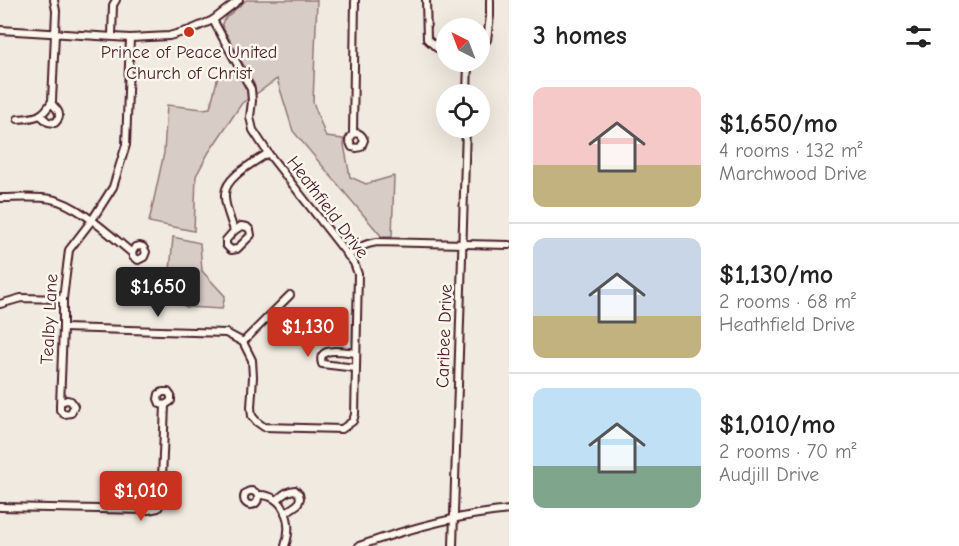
<!DOCTYPE html>
<meta charset="utf-8">
<style>
:root{--surface:#fff;--page:#f2f2f2;--text:#222;--muted:#767676;--line:#e0e0e0;--accent:#c8321e}
body{margin:0;font-family:"Comic Neue",sans-serif;background:var(--page);color:var(--text);height:100vh;display:flex;flex-direction:column;font-size:22px;white-space:nowrap}
*{box-sizing:border-box;margin:0}
p{font-size:20px;color:var(--muted)}
.icon{flex:none;width:33px;height:33px;fill:none;stroke:currentColor;stroke-width:2;stroke-linecap:round;stroke-linejoin:round}
.map{position:relative;flex:1;overflow:hidden}
.details{display:flex;flex-direction:column;background:var(--surface);width:450px}
.details>*{flex:none}
.needle{width:39px;rotate:318deg}
.buttons{position:absolute;left:436px;top:18px;display:grid;gap:12px}
.buttons a{display:grid;place-items:center;width:54px;height:54px;border-radius:50%;background:var(--surface);box-shadow:0 6px 24px #0002;font-size:30px}
.price{position:absolute;translate:-50% -51px;padding:0 14px;border-radius:6px;background:var(--accent);color:#fff;font-size:20px;line-height:39px;filter:drop-shadow(0 2px 3px #0008)}
.price::after{content:'';position:absolute;left:50%;top:36px;width:18px;height:14px;margin-left:-9px;background:inherit;clip-path:polygon(0 0,100% 0,50% 100%)}
.price.active{background:#222;color:#fff}
ul{padding:0;list-style:none}
li{display:flex;align-items:center;gap:18px;height:150px;padding:0 24px}
li+li{border-top:2px solid var(--line)}
li span{display:grid;place-items:center;flex:none;width:168px;height:120px;border-radius:12px;color:#555}
li>.icon{margin-inline-start:auto}
span .icon{width:72px;height:72px;fill:#fffc;stroke-width:1}
li b{font-size:26px}
h2{display:flex;justify-content:space-between;align-items:center;height:72px;padding:0 24px;font-size:26px}
main{display:flex;flex:1;min-height:0}
.map>svg:first-child{display:block}
</style>
<main>
<div class="map">
<svg width="509" height="546" viewBox="0 0 509 546">
<rect width="100%" height="100%" fill="#f0eae0"/>
<filter id="ink" filterUnits="userSpaceOnUse"><feTurbulence type="fractalNoise" baseFrequency=".0167" numOctaves="2"/><feDisplacementMap in="SourceGraphic" scale="12" xChannelSelector="R" yChannelSelector="G"/><feConvolveMatrix kernelMatrix="1 2 1 2 8 2 1 2 1" color-interpolation-filters="sRGB"/></filter>
<g filter="url(#ink)">
<g fill="#d8ccc6" stroke="#917678" stroke-width="1.5">
<path d="M246,0H317L313,102L326,137L343,139L350,177L366,184L394,176L392,237H382L293,131L277,79L256,94L254,84L222,26C222,25 222,23 223,21C224,19 242,4 246,0Z"/>
<polygon points="237,70 247,88 248,99 242,103 209,152 196,176 194,231 149,222 164,153 167,105 203,109 210,108 218,76"/>
<polygon points="173,237 200,243 202,271 225,296 222,309 187,307 160,296 170,271"/>
</g>
<g fill="none" stroke-linecap="round" stroke-linejoin="round">
<defs>
<g id="minor">
<polyline points="426,0 427,39 437,48 447,50"/>
<polyline points="0,30 130,38 169,36 190,30 213,20 239,0"/>
<polyline points="112,36 113,5 116,0"/>
<polyline points="480,46 487,40 490,16 490,0"/>
<polyline points="467,94 468,62"/>
<path d="M40,115L48,122L55,123C63,115 58,110 51,103"/>
<path d="M18,119C36,118 43,117 52,101L56,11L54,0"/>
<path d="M353,134C359,132 362,135 364,140L361,147L357,148L352,147L349,140L353,134L355,0"/>
<path d="M0,198C14,198 38,196 51,199C78,204 111,236 132,253L133,257L138,260L144,257L146,252L143,247L140,246L135,247L132,253"/>
<path d="M234,231L241,226L247,227L250,230L251,235L237,249L231,250L226,245V240L234,231C231,219 224,206 225,194C225,177 255,162 268,153"/>
<path d="M348,256C357,248 364,244 377,242L509,245"/>
<polyline points="0,304 21,298 63,299"/>
<polyline points="63,328 226,333 243,342 252,360 253,377 251,407 252,416 257,422 264,427 342,429 353,421 355,414 358,274 354,263 268,153 253,130 250,117 252,101 251,89 213,20"/>
<polyline points="243,342 290,295"/>
<path d="M356,368L322,364C316,345 345,352 356,353"/>
<polyline points="61,402 67,400 71,401 74,406 71,413 64,414 60,410 60,405 63,328 63,299 69,250 92,220 113,187 126,145 130,38"/>
<circle cx="251" cy="498" r="7"/>
<path d="M258,495C286,494 293,524 285,546"/>
<path d="M277,500C283,495 286,491 295,490L299,494L300,498L298,504L285,513"/>
<polyline points="0,507 148,510 158,508 161,503 165,405 171,401 171,396 168,392 163,392 159,394 158,399 160,404 165,405"/>
<path d="M359,546C407,529 457,515 509,510"/>
<polyline points="453,546 466,128"/>
</g>
</defs>
<use href="#minor" stroke="#4a1f2b" stroke-width="10"/>
<use href="#minor" stroke="#fbf7ec" stroke-width="6"/>
</g>
</g>
<circle fill="#c8321e" stroke="#fbf7ec" stroke-width="2" cx="189" cy="32" r="6"/>
<g text-anchor="middle" stroke-width="5" stroke-linejoin="round" paint-order="stroke">
<g font-size="18" fill="#4a1f2b" stroke="#fbf7ec">
<text x="189" y="58">Prince of Peace United<tspan x="189" dy="21">Church of Christ</tspan></text>
</g>
<g font-size="18" fill="#4a1f2b" stroke="#fbf7ec">
<text transform="translate(328 207) rotate(53)" y="6">Heathfield Drive</text>
<text transform="translate(49 319) rotate(-87)" y="6">Tealby Lane</text>
<text transform="translate(444 336) rotate(-88)" y="6">Caribee Drive</text>
</g>
</g>
</svg>
<div class="buttons">
<a><svg class="needle" viewBox="-14 -14 28 28"><path d="M0-13l5 13h-10z" fill="#e53935"/><path d="M0 13l5-13h-10z" fill="#767676"/></svg></a>
<a><svg class="icon" aria-label="locate" viewBox="0 0 24 24"><circle cx="12" cy="12" r="6"/><path d="M12 2v4M12 18v4M2 12h4M18 12h4"/></svg></a>
</div>
<b class="price active" style="left:158px;top:318px">$1,650</b>
<b class="price" style="left:308px;top:358px">$1,130</b>
<b class="price" style="left:141px;top:522px">$1,010</b>
</div>
<section class="details">
<h2>3 homes<svg class="icon" aria-label="filters" viewBox="0 0 24 24"><path d="M4 7h16M4 17h16"/><circle cx="9" cy="7" r="2"/><circle cx="15" cy="17" r="2"/></svg></h2>
<ul>
<li><span style="background:linear-gradient(#f6c9c9 65%,#c2b280 0)"><svg class="icon" aria-label="home" viewBox="0 0 24 24"><path d="M3 11l9-7 9 7M6 9v11h12V9"/></svg></span><div><b>$1,650/mo</b><p>4 rooms · 132 m²</p><p>Marchwood Drive</p></div></li>
<li><span style="background:linear-gradient(#c9d6e8 65%,#c2b280 0)"><svg class="icon" aria-label="home" viewBox="0 0 24 24"><path d="M3 11l9-7 9 7M6 9v11h12V9"/></svg></span><div><b>$1,130/mo</b><p>2 rooms · 68 m²</p><p>Heathfield Drive</p></div></li>
<li><span style="background:linear-gradient(#bfe0f5 65%,#7fa58c 0)"><svg class="icon" aria-label="home" viewBox="0 0 24 24"><path d="M3 11l9-7 9 7M6 9v11h12V9"/></svg></span><div><b>$1,010/mo</b><p>2 rooms · 70 m²</p><p>Audjill Drive</p></div></li>
</ul>
</section>
</main>
